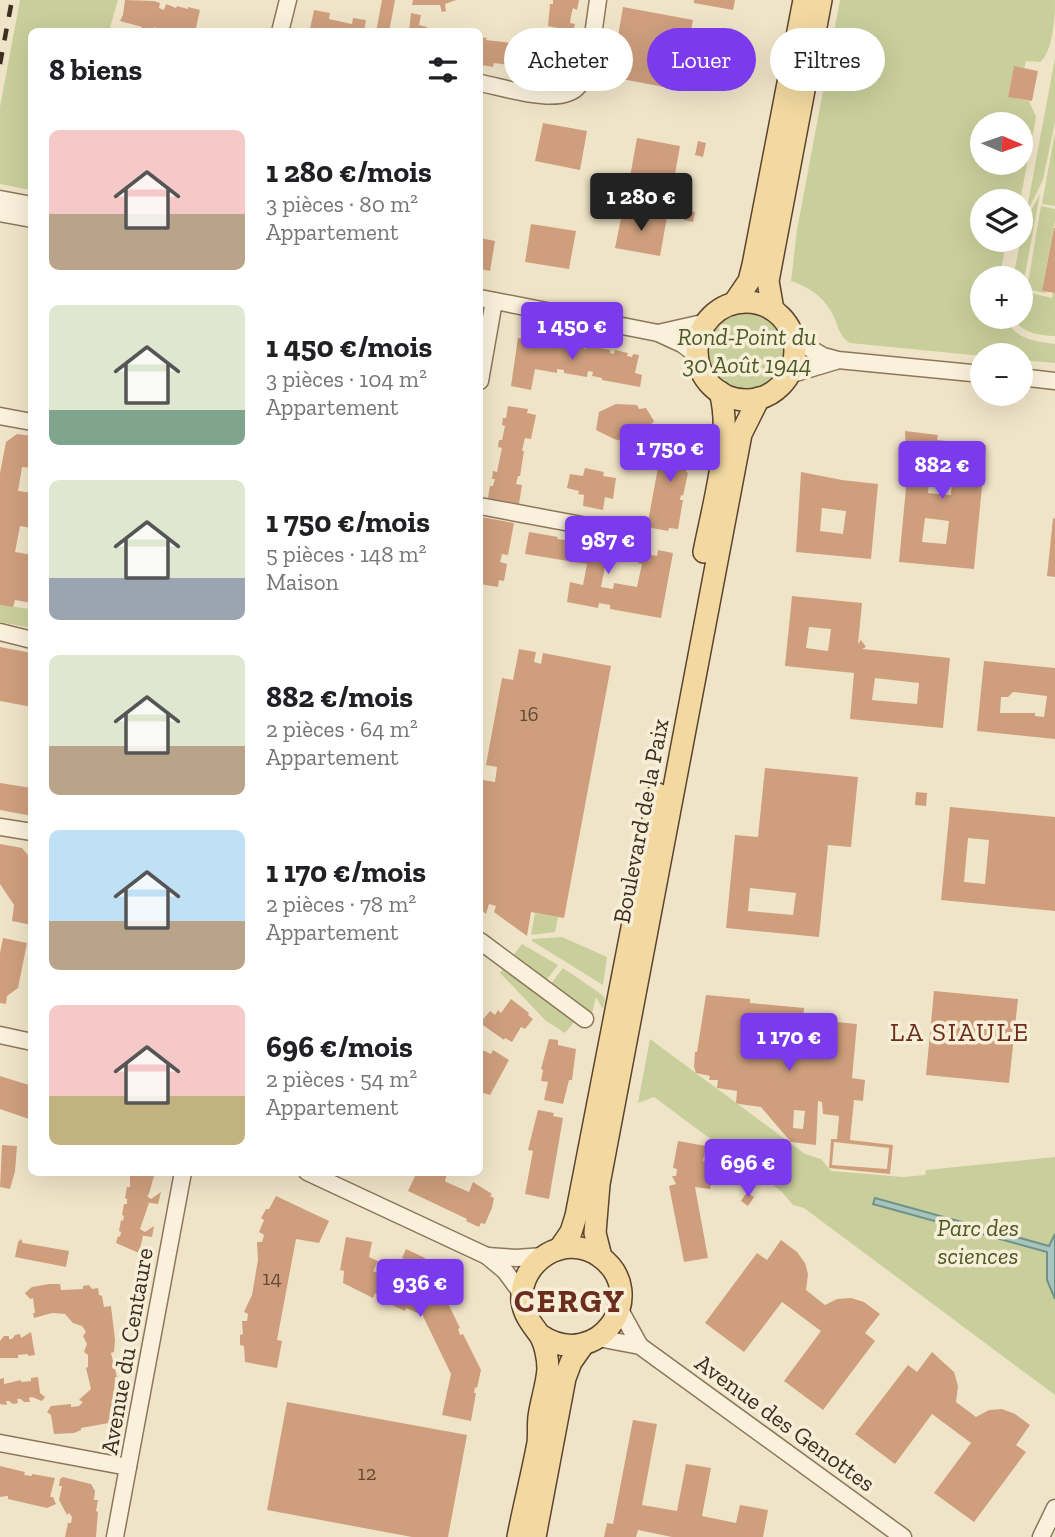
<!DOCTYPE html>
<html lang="fr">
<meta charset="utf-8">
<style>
:root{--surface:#fff;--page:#f2f2f2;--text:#202124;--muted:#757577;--accent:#7c3aed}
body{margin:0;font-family:"Zilla Slab",serif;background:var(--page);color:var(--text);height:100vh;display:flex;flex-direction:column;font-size:26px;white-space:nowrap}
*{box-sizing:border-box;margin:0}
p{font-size:23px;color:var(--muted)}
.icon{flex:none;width:38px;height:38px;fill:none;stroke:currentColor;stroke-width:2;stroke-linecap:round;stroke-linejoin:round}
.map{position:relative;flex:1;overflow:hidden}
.sheet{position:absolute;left:28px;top:28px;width:455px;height:1148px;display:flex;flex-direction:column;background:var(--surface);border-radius:10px;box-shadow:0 7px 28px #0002}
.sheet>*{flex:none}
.hud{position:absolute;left:504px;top:28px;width:444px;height:63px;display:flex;gap:14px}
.needle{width:46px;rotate:92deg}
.controls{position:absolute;left:970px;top:112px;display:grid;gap:14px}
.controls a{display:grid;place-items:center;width:63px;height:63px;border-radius:50%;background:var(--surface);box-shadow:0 7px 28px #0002;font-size:35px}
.price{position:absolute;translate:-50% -60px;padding:0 16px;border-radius:7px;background:var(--accent);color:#fff;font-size:23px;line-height:46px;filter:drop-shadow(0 2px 4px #0008)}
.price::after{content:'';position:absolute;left:50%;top:42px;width:21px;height:16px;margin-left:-10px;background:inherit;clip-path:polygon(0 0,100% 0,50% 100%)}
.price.on{background:#222;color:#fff}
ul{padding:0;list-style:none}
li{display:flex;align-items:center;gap:21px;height:175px;padding:0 21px}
li span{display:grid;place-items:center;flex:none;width:196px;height:140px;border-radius:10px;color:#555}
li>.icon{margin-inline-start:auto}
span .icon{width:84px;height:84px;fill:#fffc;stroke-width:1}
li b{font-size:30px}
h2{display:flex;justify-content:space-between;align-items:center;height:84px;padding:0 21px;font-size:30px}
.tag{padding:0 24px;border-radius:32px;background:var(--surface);box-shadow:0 7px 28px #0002;font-size:24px;line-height:63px}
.tag.on{background:var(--accent);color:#fff}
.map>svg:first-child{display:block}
</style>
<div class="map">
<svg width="1055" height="1537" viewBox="0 0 1055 1537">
<rect width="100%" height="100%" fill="#f0e4c8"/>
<g fill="#c9cf9b" fill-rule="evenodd">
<polygon points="20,0 118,0 109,31 32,32 31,190 0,184 0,107"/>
<path d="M840,0H1055C1055,16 1053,53 1040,62L1026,61L1024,69L1014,67L1008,96L1029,101L1036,117L1020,201H982V240H1006L1000,278H982V317H1004C1015,339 1032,341 1055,344V363L1020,360V355L982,356L850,343C839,337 838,325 833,315C823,296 810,288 791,281L797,230ZM982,124H1020V163H982Z"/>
<polygon points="1055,58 1055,122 1043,180 1026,214"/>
<polygon points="1055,132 1055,206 1042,204"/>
<path d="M1040,194L1022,291L1052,298L1053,293H1055V336C1037,335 1022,333 1012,317H1020V278H1013L1024,223Z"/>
<polygon points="1041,206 1055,209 1055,221 1042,291 1049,294 1027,289"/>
<circle cx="747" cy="351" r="42"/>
<polygon points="0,605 31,609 31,628 0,622"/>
<polygon points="535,913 558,917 555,932 531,935"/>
<polygon points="562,937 607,957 603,985 532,941 532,939"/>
<polygon points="522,944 558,965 545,982 511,958"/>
<polygon points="506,965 576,1020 565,1033 546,1021 500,973"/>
<polygon points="563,968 601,994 605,999 603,1009 596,997 591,1018 550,985"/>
<polygon points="650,1039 805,1154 821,1159 831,1171 903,1177 925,1175 926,1170 1055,1157 1055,1395 804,1208 793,1205 781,1191 654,1097 638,1103"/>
</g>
<polygon fill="#a9c4bc" stroke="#6f938a" stroke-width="2" points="875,1198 1049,1246 1055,1234 1055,1299 1047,1280 1047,1252 873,1204"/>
<g fill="#cf9f7d" fill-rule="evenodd">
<polygon points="125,0 154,1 160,3 159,8 164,10 166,4 176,8 177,6 188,9 188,7 200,10 196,28 193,32 159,32 159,29 154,27 153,32 141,30 142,27 120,21 123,15"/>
<polygon points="382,0 395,0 389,32 376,32"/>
<polygon points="413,0 456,0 445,4 446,11 442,12 440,5 412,5"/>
<polygon points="553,0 579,0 577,10 573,8 571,16 570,23 575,24 573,31 548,26 550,4 553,4"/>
<polygon points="694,0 735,0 733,10 694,3"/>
<polygon points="623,7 693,20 680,90 611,77"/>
<polygon points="314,10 330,13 329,19 352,24 353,18 366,20 364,32 325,32 310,29"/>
<polygon points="411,13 421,15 419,25 427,27 426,32 409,32"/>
<polygon points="480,37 487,38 486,40 513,43 513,45 519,46 514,71 508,70 509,65 494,63 493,67 481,65"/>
<polygon points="554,40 568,61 562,65 560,61 548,69 550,73 545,77 530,56 535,52 534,51"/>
<polygon points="708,45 717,46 715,56 706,54"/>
<polygon points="1014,66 1038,71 1032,101 1008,97"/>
<polygon points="543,123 587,131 580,170 535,161"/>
<polygon points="637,138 680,146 673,185 630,177"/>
<polygon points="698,141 706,143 703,157 695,155"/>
<polygon points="623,209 667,217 660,256 615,248"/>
<polygon points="686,211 695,212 693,222 684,220"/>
<polygon points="531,224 576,231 569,269 525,262"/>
<polygon points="1054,228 1055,228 1055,293 1042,291"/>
<polygon points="480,238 495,241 490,271 480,269"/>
<polygon points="524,336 550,339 549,342 556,344 557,340 564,341 563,345 570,346 571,342 578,344 577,347 586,349 586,345 610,350 610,353 614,354 615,350 628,353 627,356 632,357 633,354 639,355 635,373 642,375 640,387 602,380 602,378 592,376 593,372 588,371 587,377 564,373 564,370 557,369 557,373 535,369 531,390 511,386 518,338 523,339"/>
<polygon points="616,404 637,405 639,409 646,408 654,421 642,435 629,443 614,439 596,430 599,412"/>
<polygon points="508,406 528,409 527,413 536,415 531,439 525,438 522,451 524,451 520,476 518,476 516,484 522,485 519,504 488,498 490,486 493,486 495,479 492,479 493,471 497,472 502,448 498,447 499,440 502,440 505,426 502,425 503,418 506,418"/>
<path d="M905,431L938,435L937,440L986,445L974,569L899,562L907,477ZM930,470L953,472L951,495L928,493ZM925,518L949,521L946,544L922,542Z"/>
<polygon points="17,434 32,436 32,468 22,467 18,491 32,493 32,528 20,526 15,552 32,555 32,603 15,600 13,607 0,605 0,473 6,442"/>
<polygon points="664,435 681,438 680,443 693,446 689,469 686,468 686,472 688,473 683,496 681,495 680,500 683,500 678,529 669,528 668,531 647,527"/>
<polygon points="585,468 604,472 603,476 616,478 613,499 605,497 603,510 583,506 584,495 578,494 579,491 567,488 570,474 583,476"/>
<path d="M801,472L842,480L878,484L871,559L796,552ZM822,508L846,511L843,534L820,531Z"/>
<polygon points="481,517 514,523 508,555 502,554 500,562 507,564 504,581 499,580 498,587 480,584"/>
<polygon points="1053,518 1055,519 1055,577 1047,576"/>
<polygon points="529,532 558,537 557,539 609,546 601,587 613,589 614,583 637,587 642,564 638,563 640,553 657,556 658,550 673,553 661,618 610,609 610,605 599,603 598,608 567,602 570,582 583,585 587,564 525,554"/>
<path d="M792,596L862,603L858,644L861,640L866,647L862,649L950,658L943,728L850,719L854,673L785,666ZM809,627L831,629L828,651L806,648ZM875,678L919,683L917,704L872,700Z"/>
<polygon points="0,647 32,653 32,707 0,701"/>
<polygon points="519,649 536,652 534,662 541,664 543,653 611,666 564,918 531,912 527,936 494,912 496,906 489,904 486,914 480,909 480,801 483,780 495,782 497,767 486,765 502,678 513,680"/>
<path d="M984,661L1055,668V739L977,731ZM1013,692L1047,696L1044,717L1035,716V713H1000L1001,697H1008Z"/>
<path d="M765,768L858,777L851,847L828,845L819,937L726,928L735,835L758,837ZM750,888L796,893L793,915L748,911Z"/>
<polygon points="0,783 32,788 32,816 0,810"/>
<polygon points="916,792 927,793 926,806 915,805"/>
<path d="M950,807L1055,817V911L941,900ZM968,838L989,840L985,884L964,882Z"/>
<polygon points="0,844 22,848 32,860 32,925 12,921 14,905 0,884"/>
<polygon points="3,938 27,943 18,988 7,996 6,1004 0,1003 0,953"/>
<polygon points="934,991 1018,999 1009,1083 926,1075"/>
<path d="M706,995L750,999V1003L804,1008L803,1019L857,1024L852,1078L865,1080L863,1101L854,1100L850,1140L893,1145L890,1174L829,1168L831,1139H837L839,1116L823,1114L822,1102L818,1101L816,1145L791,1142L761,1107L739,1104L736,1103L737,1091L717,1088L718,1080H709L710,1076L696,1073L694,1067L695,1052H697ZM794,1110L805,1111L803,1129L793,1128ZM834,1142L889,1148L887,1169L832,1165Z"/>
<polygon points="511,999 529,1013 528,1015 533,1019 525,1029 521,1027 512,1042 505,1038 504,1040 480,1023 490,1011 495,1015 498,1010 501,1013"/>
<polygon points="549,1039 558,1040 558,1045 576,1049 572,1080 569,1080 563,1104 544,1100 548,1082 541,1081 543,1070 541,1069"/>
<polygon points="482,1050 491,1054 493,1050 509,1060 490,1095 480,1092 480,1056"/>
<polygon points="0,1076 32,1086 32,1120 0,1109"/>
<polygon points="538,1110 554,1113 553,1116 563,1118 549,1199 525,1194 533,1151 528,1150"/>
<polygon points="678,1141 706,1146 703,1161 706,1161 705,1165 715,1167 710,1189 695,1187 708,1258 684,1262 669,1186 676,1184 672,1176 676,1176 677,1169 673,1168"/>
<polygon points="2,1145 17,1146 15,1171 10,1189 0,1187"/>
<polygon points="130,1172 155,1172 149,1194 147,1196 151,1199 161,1192 158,1204 144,1202 149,1203 140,1229 145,1232 154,1226 152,1237 138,1235 143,1236 139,1253 116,1243 118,1236 120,1237 121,1232 119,1231 121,1220 123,1221 124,1216 122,1215 124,1204 127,1204 127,1199 125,1198 127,1187 130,1187"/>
<polygon points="417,1172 448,1172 445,1180 446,1182 469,1192 473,1182 492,1194 490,1196 494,1198 492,1208 485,1224 481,1223 479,1227 466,1221 467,1219 408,1191"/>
<polygon points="747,1192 754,1197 748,1206 741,1201"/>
<polygon points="276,1196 329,1221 319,1243 296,1239 277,1340 282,1341 277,1368 245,1362 244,1346 240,1345 240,1335 243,1334 242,1321 247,1321 248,1314 244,1312 252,1295 258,1260 257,1242 262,1242 264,1235 259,1232 264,1220 261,1218 266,1209 269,1209"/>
<polygon points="346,1237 372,1242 369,1257 378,1261 373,1271 383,1276 387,1267 412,1278 414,1275 419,1278 427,1259 432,1261 423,1280 441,1289 460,1328 458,1329 460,1335 463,1334 481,1370 477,1388 475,1387 474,1393 476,1393 471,1421 442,1415 451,1374 421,1312 420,1314 406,1308 405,1311 392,1305 393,1302 375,1293 373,1298 343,1283 344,1271 340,1270"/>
<polygon points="21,1239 23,1243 69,1251 66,1267 15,1257 18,1242"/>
<polygon points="781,1240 797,1252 805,1263 808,1274 806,1290 825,1305 837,1299 851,1298 864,1302 880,1314 865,1333 875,1341 823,1410 784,1381 821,1331 782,1302 744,1352 705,1323 757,1253 767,1260"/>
<polygon points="406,1249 425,1258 421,1266 402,1258"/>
<polygon points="49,1284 60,1284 61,1290 83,1289 83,1286 89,1285 92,1289 98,1288 99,1295 102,1296 104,1307 111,1306 115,1340 114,1352 111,1353 117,1377 115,1377 114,1396 118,1407 112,1408 114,1417 109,1423 81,1428 81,1430 74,1433 54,1434 51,1415 47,1412 51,1406 71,1404 71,1407 79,1406 83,1402 79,1400 82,1397 91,1389 86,1368 88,1367 88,1355 84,1352 87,1344 83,1336 86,1332 82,1326 73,1323 65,1314 52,1313 34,1318 33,1313 35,1313 33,1298 30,1299 25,1293 32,1287"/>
<polygon points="31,1332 35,1355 28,1356 28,1354 18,1355 18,1358 0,1358 0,1341 4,1336 9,1336 9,1339 12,1339 15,1335 20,1334 21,1338"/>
<polygon points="932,1352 954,1372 958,1386 956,1402 976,1417 989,1410 1002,1409 1015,1414 1030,1425 1016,1445 1026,1452 974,1522 934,1493 971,1443 932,1414 895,1464 855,1434 908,1365 917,1372"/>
<polygon points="38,1377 40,1393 45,1397 42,1401 32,1397 29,1398 30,1402 24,1402 21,1399 17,1399 18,1403 13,1404 9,1401 6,1401 7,1405 0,1404 0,1379 4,1378 4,1384 21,1380 21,1382 31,1381 31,1378"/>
<polygon points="287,1402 467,1435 448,1537 412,1537 267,1510"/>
<polygon points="633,1420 657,1424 642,1505 677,1511 686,1464 711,1468 702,1516 736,1523 740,1505 768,1510 763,1537 672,1537 638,1530 636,1537 604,1537 607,1523 613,1524"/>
<polygon points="0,1466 25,1472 24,1475 32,1476 32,1474 55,1478 50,1497 53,1497 56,1504 47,1508 8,1499 8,1496 0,1497"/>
<polygon points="63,1477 91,1484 95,1491 94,1500 98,1500 96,1511 98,1512 96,1537 65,1537 68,1523 71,1523 72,1517 69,1513 67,1515 59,1500 62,1486 59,1486 60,1479"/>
</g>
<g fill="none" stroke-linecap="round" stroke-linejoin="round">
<defs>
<g id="minor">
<polyline points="280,32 288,0"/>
<path d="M480,83C503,87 563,108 579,85C590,71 595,19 598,0"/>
<polyline points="0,199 32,205"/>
<polyline points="0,213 32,219"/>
<polyline points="480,298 658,333 682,344 698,356"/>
<polyline points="658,333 707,322"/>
<polyline points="794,339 823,356 838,360 982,374"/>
<polyline points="789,375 836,361"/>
<polyline points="1020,377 1055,381"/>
<polyline points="480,381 494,301"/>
<polyline points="0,416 32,422"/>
<polyline points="480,506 640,536"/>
<polyline points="0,632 32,640"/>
<polyline points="0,827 32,832"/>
<polyline points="480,941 585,1019"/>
<polyline points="0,1035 32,1042"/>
<polyline points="307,1172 487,1256 505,1271 522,1294"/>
<polyline points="487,1256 517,1258 543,1256"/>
<polyline points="619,1308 640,1346"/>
<polyline points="598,1338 640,1346 903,1537"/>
<polyline points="0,1443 128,1467"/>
<polyline points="115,1537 183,1172"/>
<polyline points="1041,1537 1055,1508"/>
</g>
<g id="major">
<circle cx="746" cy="351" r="49"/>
<polyline points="734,303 749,281 753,265 804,0"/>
<polyline points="773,310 768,281 821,0"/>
<path d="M704,552C713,505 733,438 720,392"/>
<polyline points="560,1248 571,1232 576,1216 658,794"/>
<polyline points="601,1257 595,1233 599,1184 741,434 759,398"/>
<path d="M518,1537C524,1506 532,1475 538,1443C539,1434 538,1425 539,1417C541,1401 547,1385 548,1369C548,1359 545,1342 539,1334C531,1323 524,1315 522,1301C519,1261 565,1232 599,1256C653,1293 598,1374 540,1335"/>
<polyline points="535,1537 565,1378 571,1362 583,1345"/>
</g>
</defs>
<use href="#minor" stroke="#8d765c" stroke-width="19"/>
<use href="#major" stroke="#5b4430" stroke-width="24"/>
<use href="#minor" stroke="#faf1dc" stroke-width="16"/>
<use href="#major" stroke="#f3d9a0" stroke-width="21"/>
<polyline stroke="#3d2e20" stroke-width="4.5" stroke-dasharray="12 12" stroke-linecap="butt" points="0,64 12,0"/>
</g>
<g text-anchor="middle" stroke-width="7" stroke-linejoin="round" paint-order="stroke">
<g font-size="21" fill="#624a37">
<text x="529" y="721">16</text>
<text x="272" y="1285">14</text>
<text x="367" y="1480">12</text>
</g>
<g font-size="24" font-style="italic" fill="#4d5a26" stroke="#f7eed8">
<text x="747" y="345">Rond-Point du<tspan x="747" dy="28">30 Août 1944</tspan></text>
<text x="978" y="1236">Parc des<tspan x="978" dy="28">sciences</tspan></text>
</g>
<g font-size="24" fill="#3d2e20" stroke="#f7eed8">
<text transform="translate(641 821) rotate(-79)" y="8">Boulevard de la Paix</text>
<text transform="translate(127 1351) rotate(-80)" y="8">Avenue du Centaure</text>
<text transform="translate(785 1423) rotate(36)" y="8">Avenue des Genottes</text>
</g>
<g font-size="26" letter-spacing="2" fill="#6b2e1e" stroke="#f7eed8">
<text x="960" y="1041">LA SIAULE</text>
</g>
<g font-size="32" font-weight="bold" letter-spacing="2" fill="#6b2e1e" stroke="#f7eed8">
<text x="570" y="1312">CERGY</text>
</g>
</g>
</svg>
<div class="controls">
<a><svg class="needle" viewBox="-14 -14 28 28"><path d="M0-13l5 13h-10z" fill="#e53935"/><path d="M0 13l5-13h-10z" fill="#757577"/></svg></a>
<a><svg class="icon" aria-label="layers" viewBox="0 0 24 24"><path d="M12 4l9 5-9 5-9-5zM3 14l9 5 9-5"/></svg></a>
<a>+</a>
<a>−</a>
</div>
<b class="price on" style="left:641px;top:233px">1 280 €</b>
<b class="price" style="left:572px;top:362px">1 450 €</b>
<b class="price" style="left:670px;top:484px">1 750 €</b>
<b class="price" style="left:942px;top:501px">882 €</b>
<b class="price" style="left:608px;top:576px">987 €</b>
<b class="price" style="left:789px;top:1073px">1 170 €</b>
<b class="price" style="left:748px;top:1199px">696 €</b>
<b class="price" style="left:420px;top:1319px">936 €</b>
<div class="hud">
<a class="tag">Acheter</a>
<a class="tag on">Louer</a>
<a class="tag">Filtres</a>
</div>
<section class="sheet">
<h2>8 biens<svg class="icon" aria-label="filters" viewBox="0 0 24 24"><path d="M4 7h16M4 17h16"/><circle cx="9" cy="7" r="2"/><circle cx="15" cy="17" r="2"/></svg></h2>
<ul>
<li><span style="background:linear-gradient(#f6c9c9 60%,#b9a48a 0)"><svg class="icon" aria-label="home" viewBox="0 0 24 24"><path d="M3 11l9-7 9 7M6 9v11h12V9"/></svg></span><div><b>1 280 €/mois</b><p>3 pièces · 80 m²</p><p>Appartement</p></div></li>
<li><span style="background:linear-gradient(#dfe7d0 75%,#7fa58c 0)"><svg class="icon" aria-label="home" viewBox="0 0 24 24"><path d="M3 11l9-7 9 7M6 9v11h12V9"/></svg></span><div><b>1 450 €/mois</b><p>3 pièces · 104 m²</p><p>Appartement</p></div></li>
<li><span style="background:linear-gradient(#dfe7d0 70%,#9aa5b1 0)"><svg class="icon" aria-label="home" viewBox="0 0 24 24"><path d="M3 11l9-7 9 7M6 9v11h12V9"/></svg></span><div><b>1 750 €/mois</b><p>5 pièces · 148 m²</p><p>Maison</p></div></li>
<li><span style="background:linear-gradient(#dfe7d0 65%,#b9a48a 0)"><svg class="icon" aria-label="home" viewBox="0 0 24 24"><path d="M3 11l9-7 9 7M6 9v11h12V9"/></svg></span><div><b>882 €/mois</b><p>2 pièces · 64 m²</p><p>Appartement</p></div></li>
<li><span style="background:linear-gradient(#bfe0f5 65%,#b9a48a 0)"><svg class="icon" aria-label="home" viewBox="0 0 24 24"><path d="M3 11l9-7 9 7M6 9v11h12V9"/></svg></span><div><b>1 170 €/mois</b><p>2 pièces · 78 m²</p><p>Appartement</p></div></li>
<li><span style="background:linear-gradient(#f6c9c9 65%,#c2b280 0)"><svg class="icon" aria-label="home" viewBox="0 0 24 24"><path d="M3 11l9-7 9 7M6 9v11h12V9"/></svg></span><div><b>696 €/mois</b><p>2 pièces · 54 m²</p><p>Appartement</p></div></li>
</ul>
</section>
</div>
